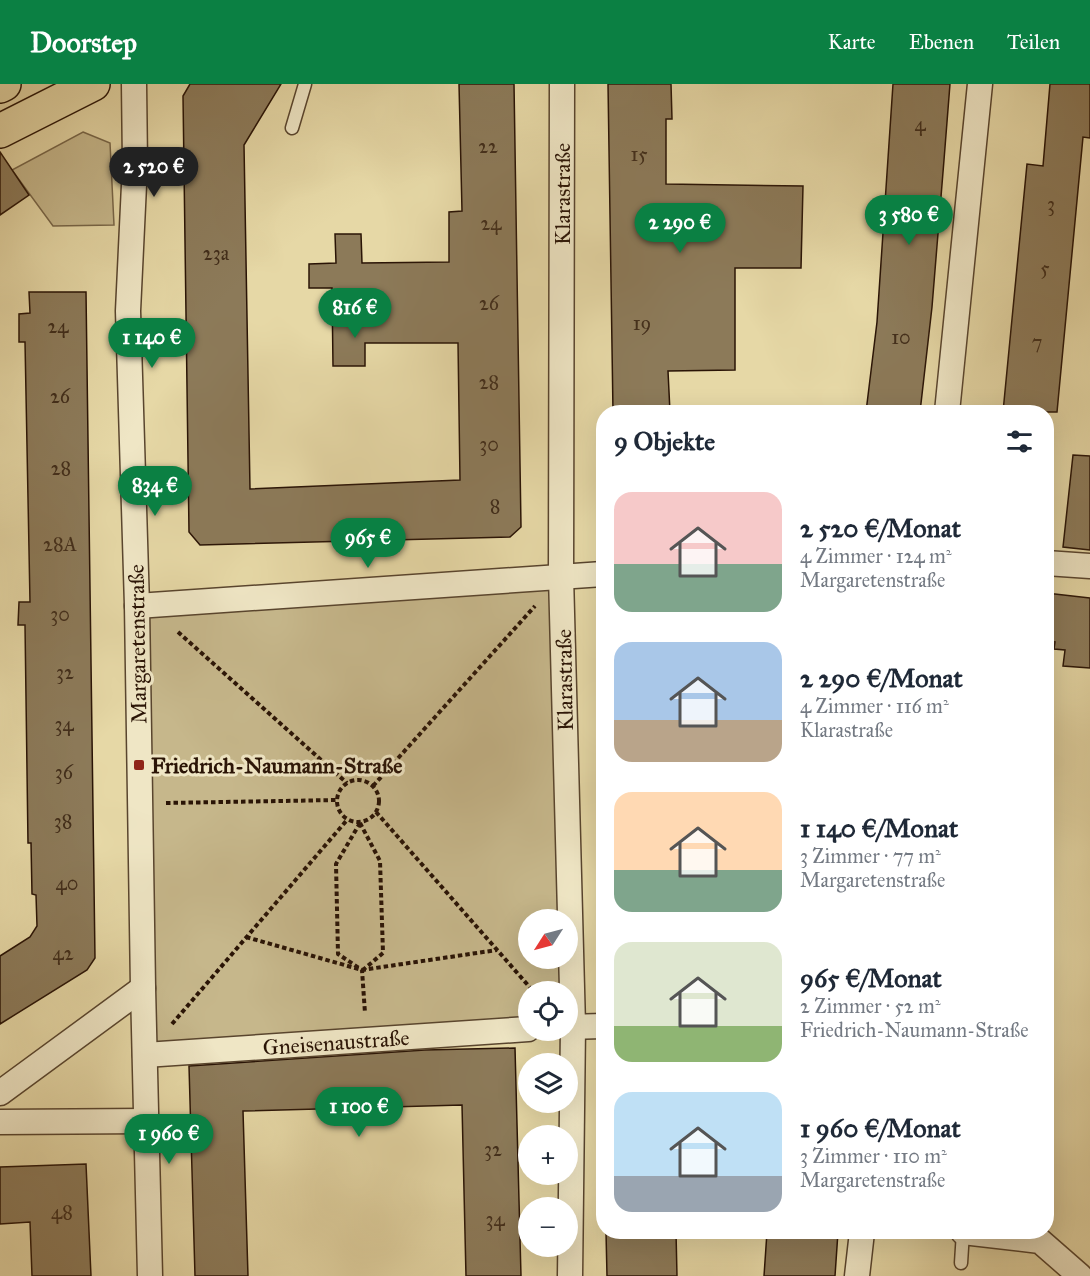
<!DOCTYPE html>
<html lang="de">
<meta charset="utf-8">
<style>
:root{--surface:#fff;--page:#f6f6f7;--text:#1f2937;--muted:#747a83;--accent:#0b8043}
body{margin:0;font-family:"IM FELL Great Primer",serif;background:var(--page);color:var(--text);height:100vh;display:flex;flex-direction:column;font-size:22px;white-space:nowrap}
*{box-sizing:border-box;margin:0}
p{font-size:20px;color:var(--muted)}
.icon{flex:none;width:33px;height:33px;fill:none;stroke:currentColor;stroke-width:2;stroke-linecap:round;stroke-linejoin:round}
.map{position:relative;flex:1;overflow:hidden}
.sheet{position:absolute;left:596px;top:321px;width:458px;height:834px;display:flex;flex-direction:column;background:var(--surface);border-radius:24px;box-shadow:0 6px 24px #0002}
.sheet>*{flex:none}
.needle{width:39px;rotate:234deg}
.fabs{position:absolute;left:518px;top:825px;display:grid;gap:12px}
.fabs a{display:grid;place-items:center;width:60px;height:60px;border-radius:50%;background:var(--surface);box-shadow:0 6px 24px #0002;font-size:30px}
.price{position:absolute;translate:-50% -51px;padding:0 14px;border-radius:21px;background:var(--accent);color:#fff;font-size:20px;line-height:39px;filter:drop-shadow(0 2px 3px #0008)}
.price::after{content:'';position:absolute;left:50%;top:36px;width:18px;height:14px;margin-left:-9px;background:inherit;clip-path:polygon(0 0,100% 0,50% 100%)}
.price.current{background:#222;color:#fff}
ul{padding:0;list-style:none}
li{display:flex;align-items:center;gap:18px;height:150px;padding:0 18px}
li span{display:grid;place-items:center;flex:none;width:168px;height:120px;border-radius:18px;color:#555}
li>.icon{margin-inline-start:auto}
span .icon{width:72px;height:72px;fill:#fffc;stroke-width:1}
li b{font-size:26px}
h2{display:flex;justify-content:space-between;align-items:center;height:72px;padding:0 18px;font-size:26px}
header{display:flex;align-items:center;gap:36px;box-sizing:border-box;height:84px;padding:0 30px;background:var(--accent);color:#fff}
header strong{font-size:28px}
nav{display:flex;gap:33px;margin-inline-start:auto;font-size:21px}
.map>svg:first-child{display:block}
</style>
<header>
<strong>Doorstep</strong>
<nav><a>Karte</a><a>Ebenen</a><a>Teilen</a></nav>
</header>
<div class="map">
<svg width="1090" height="1192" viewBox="0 0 1090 1192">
<rect width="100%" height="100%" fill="#e6d8a6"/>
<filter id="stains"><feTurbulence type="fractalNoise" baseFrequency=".00333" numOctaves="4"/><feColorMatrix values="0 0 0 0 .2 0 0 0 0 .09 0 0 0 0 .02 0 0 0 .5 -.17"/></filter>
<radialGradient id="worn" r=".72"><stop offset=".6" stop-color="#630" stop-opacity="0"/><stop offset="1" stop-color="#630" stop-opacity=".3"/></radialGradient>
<g fill="#c6b78b" stroke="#786648" stroke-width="1.5">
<polygon points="83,48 110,59 114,141 53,142 12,86"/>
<polygon points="554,500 563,835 528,836 528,874 564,875 564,907 528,908 528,938 152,963 145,532"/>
</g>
<g fill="#8c7a59" stroke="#2a1406" stroke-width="1.5">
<polygon points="190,0 281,0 244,61 250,405 460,396 458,259 365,259 365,282 333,282 332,204 309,204 309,180 336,179 335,150 361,150 362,179 449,178 449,128 462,127 459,0 514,0 521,443 510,453 200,461 189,448 183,12"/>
<polygon points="608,0 671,0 672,35 666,35 666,100 803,102 801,184 735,184 735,286 668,287 670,328 613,328"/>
<polygon points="893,0 950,0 944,76 932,223 920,328 866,328 877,238"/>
<polygon points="1050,0 1090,0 1090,54 1083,53 1057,328 1003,328 1027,80 1043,82"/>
<polygon points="0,68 29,111 0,131"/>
<polygon points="29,208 86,208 95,874 87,886 0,940 0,872 30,853 37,842 36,811 32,810 31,759 28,759 25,541 18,541 19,518 30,518 25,258 19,258 19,230 30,229"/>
<polygon points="1073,371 1090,372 1090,466 1063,463"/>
<polygon points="1046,509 1090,514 1090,584 1063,582 1065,566 1054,565 1055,558 1046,557"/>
<polygon points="515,964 521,1192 466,1192 462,1021 243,1027 248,1192 195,1192 189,982 425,966"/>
<polygon points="86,1080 91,1192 32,1192 30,1138 0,1140 0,1083"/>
<polygon points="606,1148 676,1148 677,1192 607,1192"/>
<polygon points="767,1148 838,1148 835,1192 764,1192"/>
</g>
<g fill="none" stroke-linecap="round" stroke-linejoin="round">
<defs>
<g id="lane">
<polyline points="292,44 305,0"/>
<polyline points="961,1179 963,1148"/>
</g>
<g id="street">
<polyline points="134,0 135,80 128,227 137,522 143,904 150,1192"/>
<polyline points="562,0 561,492 573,942 570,1192"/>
<polyline points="947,328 980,0"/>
<polyline points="1046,479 1090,482"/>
<polyline points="137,522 603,490"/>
<polyline points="567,943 603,942"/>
<polyline points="145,971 528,945"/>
<polyline points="0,1009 143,904"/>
<polyline points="0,1038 147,1037"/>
<polyline points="963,1148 1040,1157 1080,1192"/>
<polyline points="857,1192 862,1148"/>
</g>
<g id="primary">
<polyline points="0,2 4,0"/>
<polyline points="0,47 93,0"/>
</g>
</defs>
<use href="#lane" stroke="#59452e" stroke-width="15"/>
<use href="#street" stroke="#59452e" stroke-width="27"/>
<use href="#primary" stroke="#2a1406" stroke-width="36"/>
<g stroke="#2a1406" stroke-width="4" stroke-dasharray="4.5 3" stroke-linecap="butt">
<polyline points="178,548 347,699"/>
<circle cx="358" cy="717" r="21"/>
<polyline points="373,702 535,522"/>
<polyline points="166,719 337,716"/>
<polyline points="376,728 534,908"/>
<polyline points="360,739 336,780 338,870 362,886 365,929"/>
<polyline points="360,739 380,777 383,869 363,886"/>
<polyline points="246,853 362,886 497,866"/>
<polyline points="172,940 347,736"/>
</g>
<use href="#lane" stroke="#efe6c5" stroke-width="12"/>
<use href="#street" stroke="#efe6c5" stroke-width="24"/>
<use href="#primary" stroke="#e6d8a6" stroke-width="33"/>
</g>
<rect fill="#8f2418" stroke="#efe6c5" stroke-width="2" x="133" y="675" width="12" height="12" rx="3"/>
<g text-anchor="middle" stroke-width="6" stroke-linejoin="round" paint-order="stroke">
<g font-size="20" fill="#422e1b">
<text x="920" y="47">4</text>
<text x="488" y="69">22</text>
<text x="639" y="77">15</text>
<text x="1051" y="127">3</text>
<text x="491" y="146">24</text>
<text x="216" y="176">23a</text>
<text x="1045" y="191">5</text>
<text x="489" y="226">26</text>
<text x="642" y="246">19</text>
<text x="58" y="249">24</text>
<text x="901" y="260">10</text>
<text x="1037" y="265">7</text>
<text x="489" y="305">28</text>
<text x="60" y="319">26</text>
<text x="489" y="367">30</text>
<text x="61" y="391">28</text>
<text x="495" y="429">8</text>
<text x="60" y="467">28A</text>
<text x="60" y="537">30</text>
<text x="65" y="595">32</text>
<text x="64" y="647">34</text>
<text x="64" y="695">36</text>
<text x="63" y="744">38</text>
<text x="67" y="806">40</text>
<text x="63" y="876">42</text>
<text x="493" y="1072">32</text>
<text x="62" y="1135">48</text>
<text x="495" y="1142">34</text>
</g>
<g font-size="22" fill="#2a1406" stroke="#efe6c5">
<text transform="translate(562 110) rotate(-90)" y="8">Klarastraße</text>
<text transform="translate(137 560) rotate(-91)" y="8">Margaretenstraße</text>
<text transform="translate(564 596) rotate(-91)" y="8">Klarastraße</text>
<text transform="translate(336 958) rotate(-4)" y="8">Gneisenaustraße</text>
</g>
<g font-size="22" font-weight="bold" fill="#2a1406" stroke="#efe6c5" text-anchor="start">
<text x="151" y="689">Friedrich-Naumann-Straße</text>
</g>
</g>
<rect width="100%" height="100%" filter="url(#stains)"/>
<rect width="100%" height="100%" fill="url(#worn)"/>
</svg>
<div class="fabs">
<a><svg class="needle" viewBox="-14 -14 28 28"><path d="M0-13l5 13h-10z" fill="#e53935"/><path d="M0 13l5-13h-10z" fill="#747a83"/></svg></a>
<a><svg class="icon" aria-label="locate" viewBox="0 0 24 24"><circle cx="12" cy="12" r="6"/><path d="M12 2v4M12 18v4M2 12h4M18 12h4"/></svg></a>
<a><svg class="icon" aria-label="layers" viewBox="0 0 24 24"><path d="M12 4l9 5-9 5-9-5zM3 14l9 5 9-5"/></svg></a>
<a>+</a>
<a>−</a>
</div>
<b class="price current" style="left:154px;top:114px">2 520 €</b>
<b class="price" style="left:909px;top:162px">3 580 €</b>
<b class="price" style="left:680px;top:170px">2 290 €</b>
<b class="price" style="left:355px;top:255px">816 €</b>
<b class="price" style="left:152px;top:285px">1 140 €</b>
<b class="price" style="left:155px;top:433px">834 €</b>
<b class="price" style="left:368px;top:485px">965 €</b>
<b class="price" style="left:359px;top:1054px">1 100 €</b>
<b class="price" style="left:169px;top:1081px">1 960 €</b>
<section class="sheet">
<h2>9 Objekte<svg class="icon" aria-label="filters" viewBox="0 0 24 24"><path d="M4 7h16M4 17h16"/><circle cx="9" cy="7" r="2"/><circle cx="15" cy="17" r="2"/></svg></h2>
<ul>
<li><span style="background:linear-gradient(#f6c9c9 60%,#7fa58c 0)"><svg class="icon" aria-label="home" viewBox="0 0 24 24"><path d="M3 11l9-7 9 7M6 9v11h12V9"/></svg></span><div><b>2 520 €/Monat</b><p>4 Zimmer · 124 m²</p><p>Margaretenstraße</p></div></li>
<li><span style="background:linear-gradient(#a9c7e8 65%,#b9a48a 0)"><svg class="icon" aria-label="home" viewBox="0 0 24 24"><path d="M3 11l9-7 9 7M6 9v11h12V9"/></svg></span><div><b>2 290 €/Monat</b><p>4 Zimmer · 116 m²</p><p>Klarastraße</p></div></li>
<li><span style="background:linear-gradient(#ffd9b3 65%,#7fa58c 0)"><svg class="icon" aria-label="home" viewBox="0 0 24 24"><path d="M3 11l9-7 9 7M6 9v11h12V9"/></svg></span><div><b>1 140 €/Monat</b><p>3 Zimmer · 77 m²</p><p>Margaretenstraße</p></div></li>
<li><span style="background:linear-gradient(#dfe7d0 70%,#8fb573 0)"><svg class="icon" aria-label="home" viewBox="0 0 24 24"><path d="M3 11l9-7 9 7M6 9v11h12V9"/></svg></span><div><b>965 €/Monat</b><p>2 Zimmer · 52 m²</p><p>Friedrich-Naumann-Straße</p></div></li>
<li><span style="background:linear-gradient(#bfe0f5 70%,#9aa5b1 0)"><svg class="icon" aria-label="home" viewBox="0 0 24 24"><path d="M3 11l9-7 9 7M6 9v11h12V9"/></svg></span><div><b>1 960 €/Monat</b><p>3 Zimmer · 110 m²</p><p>Margaretenstraße</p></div></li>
</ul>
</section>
</div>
